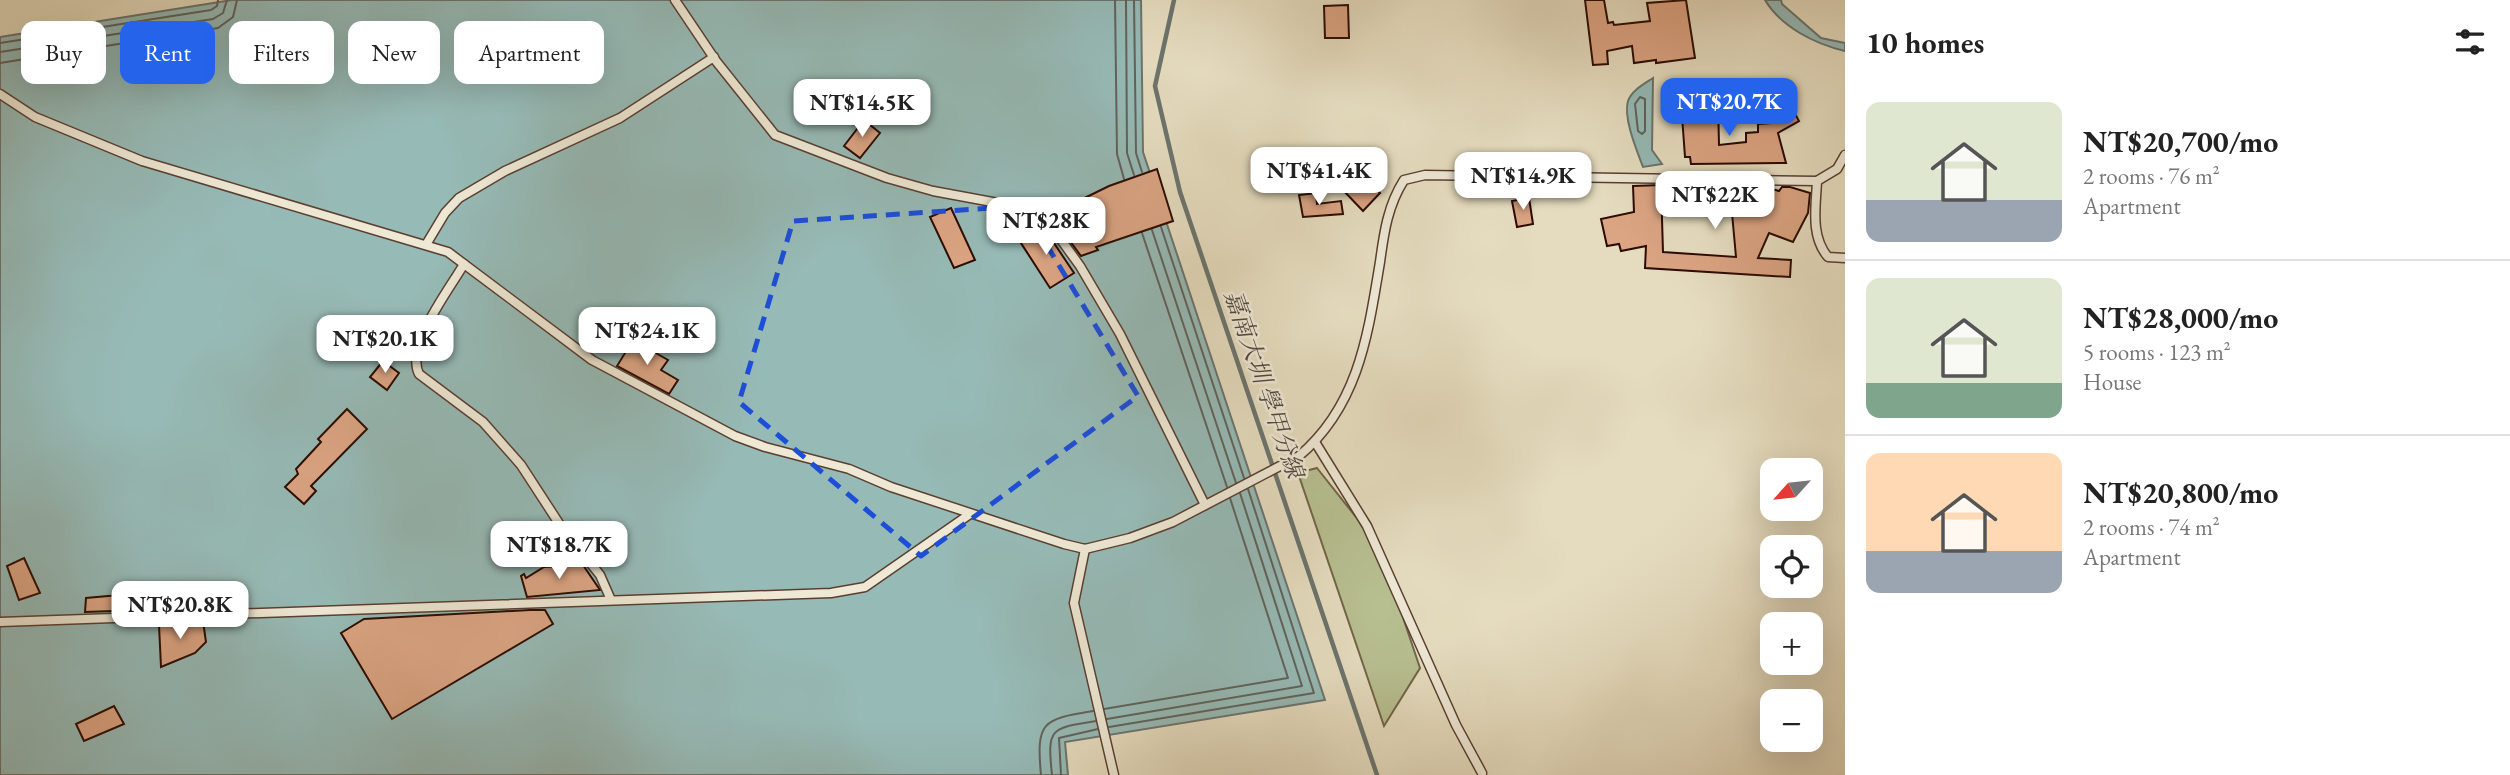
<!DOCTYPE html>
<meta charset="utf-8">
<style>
:root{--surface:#fff;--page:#f2f2f2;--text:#222;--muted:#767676;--line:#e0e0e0;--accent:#2563eb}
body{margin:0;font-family:"EB Garamond","Noto Serif TC",serif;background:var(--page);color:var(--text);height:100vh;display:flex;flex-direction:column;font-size:26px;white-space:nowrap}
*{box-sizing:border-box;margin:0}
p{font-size:23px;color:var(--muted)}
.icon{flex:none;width:38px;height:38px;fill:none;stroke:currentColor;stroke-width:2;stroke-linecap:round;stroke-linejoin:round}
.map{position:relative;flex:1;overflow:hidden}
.details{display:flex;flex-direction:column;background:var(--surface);width:665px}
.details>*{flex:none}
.banner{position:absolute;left:21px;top:21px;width:665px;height:63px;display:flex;gap:14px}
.needle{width:46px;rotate:243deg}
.buttons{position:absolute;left:1760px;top:458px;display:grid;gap:14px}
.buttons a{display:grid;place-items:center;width:63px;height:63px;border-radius:14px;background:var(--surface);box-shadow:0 7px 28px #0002;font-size:35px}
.price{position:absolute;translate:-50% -60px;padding:0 16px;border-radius:14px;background:#fff;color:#222;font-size:23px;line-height:46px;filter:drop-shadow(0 2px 4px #0008)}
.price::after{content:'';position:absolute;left:50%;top:42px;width:21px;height:16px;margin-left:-10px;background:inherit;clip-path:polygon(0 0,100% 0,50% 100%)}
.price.current{background:var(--accent);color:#fff}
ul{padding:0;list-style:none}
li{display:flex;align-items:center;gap:21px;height:175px;padding:0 21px}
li+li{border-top:2px solid var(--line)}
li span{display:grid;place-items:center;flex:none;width:196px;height:140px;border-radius:14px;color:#555}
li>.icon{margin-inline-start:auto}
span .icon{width:84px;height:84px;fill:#fffc;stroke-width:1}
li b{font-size:30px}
h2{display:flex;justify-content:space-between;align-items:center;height:84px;padding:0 21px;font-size:30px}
.chip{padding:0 24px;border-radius:14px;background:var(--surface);box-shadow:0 7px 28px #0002;font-size:24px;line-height:63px}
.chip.current{background:var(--accent);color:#fff}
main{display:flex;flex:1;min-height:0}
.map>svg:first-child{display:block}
</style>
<main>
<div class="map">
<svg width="1845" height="775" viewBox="0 0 1845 775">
<rect width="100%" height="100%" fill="#e5dcbf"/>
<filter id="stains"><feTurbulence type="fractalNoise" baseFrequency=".00286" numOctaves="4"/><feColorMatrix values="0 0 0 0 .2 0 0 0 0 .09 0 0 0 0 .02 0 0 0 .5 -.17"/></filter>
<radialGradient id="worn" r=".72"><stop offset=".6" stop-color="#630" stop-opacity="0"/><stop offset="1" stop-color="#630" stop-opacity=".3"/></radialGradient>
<polygon fill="#b7bf90" stroke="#716548" stroke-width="2" points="1317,468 1379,546 1420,668 1384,726 1298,473"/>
<g fill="#96bab6" stroke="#6b746e" stroke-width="2">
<polygon points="232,0 1141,0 1143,152 1325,700 1065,742 1068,775 0,775 0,37"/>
<path d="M1765,0H1781L1782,4L1821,38L1845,43V51C1815,44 1781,27 1765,0Z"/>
<path d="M1653,78L1652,150L1662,164L1643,167C1637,151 1623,118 1628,101C1632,90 1644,84 1653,78Z"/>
</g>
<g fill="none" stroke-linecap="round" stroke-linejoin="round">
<g stroke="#60625c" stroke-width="2">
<polyline points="1115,0 1117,154 1124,179"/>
<polyline points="1126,0 1127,153 1134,175"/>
<polyline points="1134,0 1136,153 1142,172"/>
<polyline points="0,43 211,10 217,6 218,0"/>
<polyline points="0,52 213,19 223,13 227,0"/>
<polyline points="0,63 218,28 233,17 237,0"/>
<polygon points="1640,97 1645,99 1645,131 1642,134 1638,131 1635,104"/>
<polyline points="1161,227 1244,478"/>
<polyline points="1152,230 1236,483"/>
<polyline points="1142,233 1227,487"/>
<polyline points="1104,709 1288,678 1230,498"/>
<polyline points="1107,719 1302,686 1240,493"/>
<polyline points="1109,727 1314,693 1248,489"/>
<path d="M1041,775C1036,722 1042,719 1093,711"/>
<path d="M1052,775C1047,728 1050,728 1096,721"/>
<polyline points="1061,775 1059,738 1098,729"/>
</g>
<polyline stroke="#6b746e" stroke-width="4.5" points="1174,0 1155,86 1180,192 1377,775"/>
</g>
<g fill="#dba483" stroke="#2b0b01" stroke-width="2">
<polygon points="1585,0 1604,0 1608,23 1613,22 1614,25 1650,21 1647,3 1686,0 1695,58 1656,63 1656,60 1634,63 1632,46 1607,51 1608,64 1593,65"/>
<polygon points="1348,5 1349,38 1325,38 1324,6"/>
<polygon points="1718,101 1719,145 1746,142 1746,133 1758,132 1758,124 1786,122 1783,115 1793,110 1799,121 1778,133 1786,163 1691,164 1690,157 1685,157 1681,102"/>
<polygon points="864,120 880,133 860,158 844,146"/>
<polygon points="1157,169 1173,221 1096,247 1098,250 1081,256 1053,218 1058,215 1056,212 1109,186"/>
<polygon points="1359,171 1380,193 1363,211 1341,188"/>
<polygon points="1661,185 1663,252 1736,257 1730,191 1748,189 1766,195 1769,188 1779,191 1782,187 1790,187 1810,193 1808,213 1793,242 1769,233 1758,258 1791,260 1790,277 1645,268 1646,246 1621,251 1619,244 1607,246 1601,219 1634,212 1633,186"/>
<polygon points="1316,193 1317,204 1341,201 1343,214 1303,217 1299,195"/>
<polygon points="1529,198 1533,224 1517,227 1512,201"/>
<polygon points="951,208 975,260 954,268 930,217"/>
<polygon points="1042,225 1074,273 1050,288 1019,240"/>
<polygon points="633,340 668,360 661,370 678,380 669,394 617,366"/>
<polygon points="383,361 399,373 387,390 370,377"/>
<polygon points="347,409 367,429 311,486 316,491 304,504 285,487 298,474 296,469 321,442 318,439"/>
<polygon points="24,558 40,593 19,600 7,566"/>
<polygon points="583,565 600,590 527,597 521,576 524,574 526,578 544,567"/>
<polygon points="142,593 143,610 85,612 86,598"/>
<polygon points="530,610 545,610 553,624 392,719 341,633 364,619"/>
<polygon points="203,621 206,642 195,653 161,667 159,625"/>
<polygon points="114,706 124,724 84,741 76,724"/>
</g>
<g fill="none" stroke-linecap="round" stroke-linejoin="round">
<defs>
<g id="lane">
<polyline points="675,0 716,61 775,135 887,178 933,191 1014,206 1044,216 1080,266 1120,334 1205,505"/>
<path d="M0,94L35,117L142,161L448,252L592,360L735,436L765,447L849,469L891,487L1064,544L1085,549L1130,538L1173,522L1299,456C1359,405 1368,334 1380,262C1384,232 1388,205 1404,180L1425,175L1817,181L1837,169L1845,155"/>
<path d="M1817,181C1816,206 1810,236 1828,257L1845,258"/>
<polyline points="427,243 445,213 459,198 505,171 620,118 714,57"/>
<path d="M464,264C449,290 405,346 419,374L483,422L521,465L560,525L600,575L611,600"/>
<polyline points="1315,442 1367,526 1456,725 1482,773"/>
<polyline points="1085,549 1074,603 1114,775"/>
<polyline points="0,622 831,593 865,587 970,514"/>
</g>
</defs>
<use href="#lane" stroke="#5a3f30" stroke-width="11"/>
<use href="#lane" stroke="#eee8d5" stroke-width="8"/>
</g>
<path fill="none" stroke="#1d4ed8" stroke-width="5" stroke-dasharray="14 9" stroke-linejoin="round" d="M1023,206L1138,396L921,556L739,402L793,221Z"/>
<g text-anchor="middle" stroke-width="5" stroke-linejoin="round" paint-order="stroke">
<g font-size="24" font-style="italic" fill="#504840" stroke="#eee8d5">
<text transform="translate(1264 384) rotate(71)" y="8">嘉南大圳 學甲分線</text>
</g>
</g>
<rect width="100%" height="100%" filter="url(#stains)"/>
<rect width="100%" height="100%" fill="url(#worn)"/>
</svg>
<div class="buttons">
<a><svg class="needle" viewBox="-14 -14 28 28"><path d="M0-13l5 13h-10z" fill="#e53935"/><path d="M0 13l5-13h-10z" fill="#767676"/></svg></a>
<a><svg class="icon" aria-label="locate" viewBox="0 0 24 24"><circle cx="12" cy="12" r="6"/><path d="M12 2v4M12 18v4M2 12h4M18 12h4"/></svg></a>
<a>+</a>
<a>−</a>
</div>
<b class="price current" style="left:1729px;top:138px">NT$20.7K</b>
<b class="price" style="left:862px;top:139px">NT$14.5K</b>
<b class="price" style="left:1319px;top:207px">NT$41.4K</b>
<b class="price" style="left:1523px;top:212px">NT$14.9K</b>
<b class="price" style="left:1715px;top:231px">NT$22K</b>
<b class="price" style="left:1046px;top:257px">NT$28K</b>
<b class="price" style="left:647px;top:367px">NT$24.1K</b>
<b class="price" style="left:385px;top:375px">NT$20.1K</b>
<b class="price" style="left:559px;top:581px">NT$18.7K</b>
<b class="price" style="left:180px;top:641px">NT$20.8K</b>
<div class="banner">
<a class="chip">Buy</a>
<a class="chip current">Rent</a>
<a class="chip">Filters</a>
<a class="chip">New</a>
<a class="chip">Apartment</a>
</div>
</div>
<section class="details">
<h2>10 homes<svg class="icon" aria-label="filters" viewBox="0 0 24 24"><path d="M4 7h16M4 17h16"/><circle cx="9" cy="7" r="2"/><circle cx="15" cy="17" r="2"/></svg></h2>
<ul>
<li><span style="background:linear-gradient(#dfe7d0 70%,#9aa5b1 0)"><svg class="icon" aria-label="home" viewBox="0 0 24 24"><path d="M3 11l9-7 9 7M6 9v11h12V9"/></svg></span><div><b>NT$20,700/mo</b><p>2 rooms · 76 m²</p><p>Apartment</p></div></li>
<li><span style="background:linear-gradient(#dfe7d0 75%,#7fa58c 0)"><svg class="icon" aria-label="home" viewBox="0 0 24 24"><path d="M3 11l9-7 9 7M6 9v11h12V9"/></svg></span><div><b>NT$28,000/mo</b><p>5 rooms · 123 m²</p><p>House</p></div></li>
<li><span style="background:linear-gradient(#ffd9b3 70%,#9aa5b1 0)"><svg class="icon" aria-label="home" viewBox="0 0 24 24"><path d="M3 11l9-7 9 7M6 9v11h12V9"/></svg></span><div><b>NT$20,800/mo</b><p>2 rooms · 74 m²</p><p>Apartment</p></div></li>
</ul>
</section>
</main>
